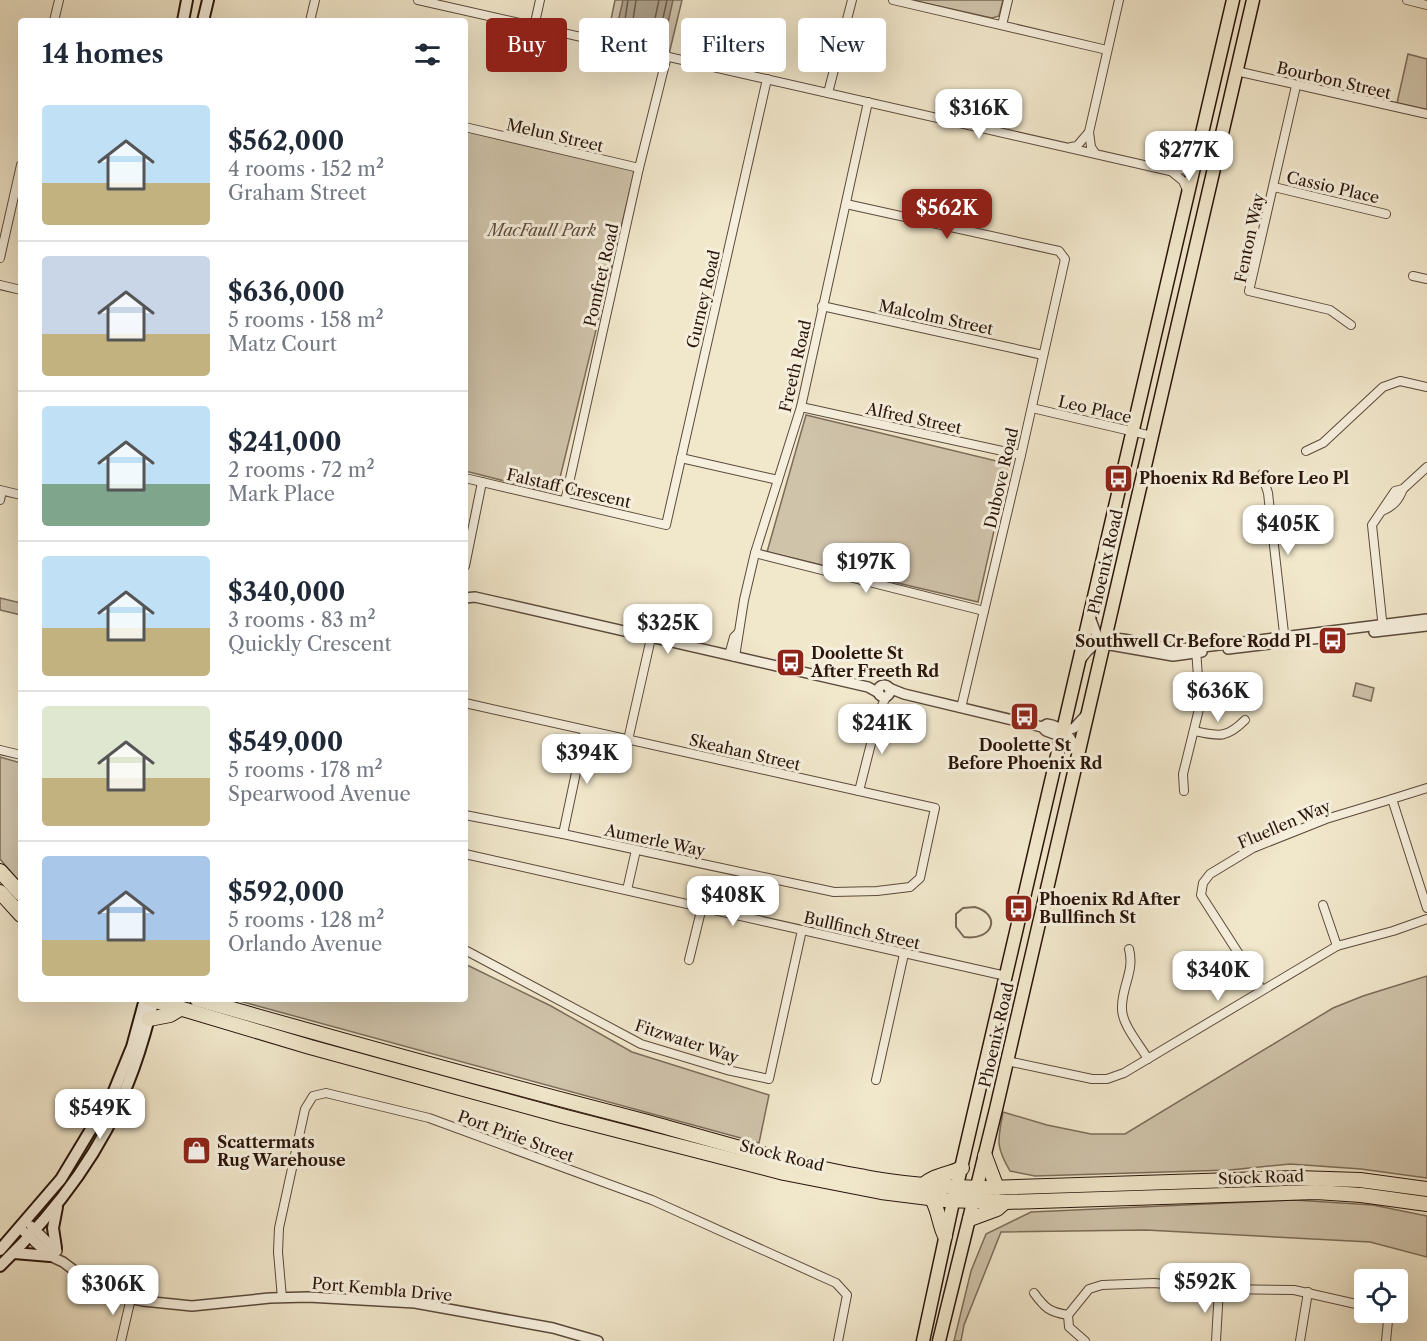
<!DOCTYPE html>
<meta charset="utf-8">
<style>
:root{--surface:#fff;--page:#f2f2f3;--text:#1f2937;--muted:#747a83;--line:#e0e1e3;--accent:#8f2418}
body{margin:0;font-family:"Libre Caslon Text",serif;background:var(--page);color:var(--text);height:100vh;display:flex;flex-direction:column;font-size:22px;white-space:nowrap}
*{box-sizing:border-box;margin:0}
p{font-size:20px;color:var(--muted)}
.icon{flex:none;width:33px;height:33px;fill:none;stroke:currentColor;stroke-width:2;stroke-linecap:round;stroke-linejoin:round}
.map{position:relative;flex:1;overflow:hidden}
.details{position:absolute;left:18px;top:18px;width:450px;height:984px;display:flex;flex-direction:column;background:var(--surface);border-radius:6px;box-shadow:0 6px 24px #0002}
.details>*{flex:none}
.guide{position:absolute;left:486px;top:18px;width:570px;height:54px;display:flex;gap:12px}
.buttons{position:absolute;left:1354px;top:1269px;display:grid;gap:12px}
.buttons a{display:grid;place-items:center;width:54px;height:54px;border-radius:6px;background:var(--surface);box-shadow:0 6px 24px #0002;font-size:30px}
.price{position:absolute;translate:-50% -51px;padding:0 14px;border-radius:12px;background:#fff;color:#222;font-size:20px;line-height:39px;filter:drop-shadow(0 2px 3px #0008)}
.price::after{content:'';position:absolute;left:50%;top:36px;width:18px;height:14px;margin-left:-9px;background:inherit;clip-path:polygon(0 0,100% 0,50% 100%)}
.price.on{background:var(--accent);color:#fff}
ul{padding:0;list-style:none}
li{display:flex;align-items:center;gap:18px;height:150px;padding:0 24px}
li+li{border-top:2px solid var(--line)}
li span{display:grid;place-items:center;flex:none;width:168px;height:120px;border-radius:6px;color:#555}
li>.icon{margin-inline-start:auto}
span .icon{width:72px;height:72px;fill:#fffc;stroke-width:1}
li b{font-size:26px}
h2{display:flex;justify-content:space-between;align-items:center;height:72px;padding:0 24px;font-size:26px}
.pill{padding:0 21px;border-radius:6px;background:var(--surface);box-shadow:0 6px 24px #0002;font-size:21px;line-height:54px}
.pill.on{background:var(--accent);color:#fff}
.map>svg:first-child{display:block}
</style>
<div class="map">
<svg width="1427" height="1341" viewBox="0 0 1427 1341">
<rect width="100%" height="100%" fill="#f1e7cb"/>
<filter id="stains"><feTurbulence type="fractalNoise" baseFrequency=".00333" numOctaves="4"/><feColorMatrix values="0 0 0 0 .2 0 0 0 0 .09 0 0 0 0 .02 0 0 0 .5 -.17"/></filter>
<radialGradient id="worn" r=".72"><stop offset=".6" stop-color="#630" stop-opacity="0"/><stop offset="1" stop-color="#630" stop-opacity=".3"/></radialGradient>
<g fill="#cfc3aa" stroke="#7c6c5a" stroke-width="1.5">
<polygon points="615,0 682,0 669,54 607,39"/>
<polygon points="911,0 1003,0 999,16 992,18"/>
<polygon points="1408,54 1427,59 1427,110 1397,103"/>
<polygon points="465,131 635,170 556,494 465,471"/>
<polygon points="806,415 1009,464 978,602 767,552"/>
<polygon points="0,598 21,603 21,615 0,610"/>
<polygon points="1356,683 1374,688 1371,701 1353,696"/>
<polygon points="0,757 21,763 21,884 0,859"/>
<polygon points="465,964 551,1006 632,1052 769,1095 759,1143 232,999 465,999"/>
<path d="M1427,976V1178L1361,1169L1290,1164L1230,1170L1035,1176L1010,1171C995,1145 998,1141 1003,1112L1047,1125L1091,1134H1125L1333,1008L1363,996Z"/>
<polygon points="1294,1200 1373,1205 1427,1216 1427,1257 1370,1242 1146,1230 1001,1232 964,1325 961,1341 954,1341 971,1271 986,1234 1031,1212"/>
</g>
<polygon fill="#ada08a" stroke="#786857" stroke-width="1.5" points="623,0 673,0 664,41 616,31"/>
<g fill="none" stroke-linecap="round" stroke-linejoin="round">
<g stroke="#6b5a4a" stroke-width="1.5">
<polyline points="628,0 624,26 657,34 660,32 667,0"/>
<polyline points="636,0 633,20 652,25 654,23 659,0"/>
</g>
<path stroke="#786857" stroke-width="2" d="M975,907C1002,915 993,941 964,937L956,927V914L963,908Z"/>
<defs>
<g id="minor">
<polyline points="418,0 1170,171 1186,169 1195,162"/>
<polyline points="893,0 1107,50"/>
<polyline points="1407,0 1427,5"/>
<polyline points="54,21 59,0"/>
<polyline points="310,21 315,0"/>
<polyline points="1002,25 1008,0"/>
<polyline points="534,27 540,0"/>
<polyline points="1236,71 1427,114"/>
<polyline points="1296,86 1249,291 1330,310 1351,325"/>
<polyline points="828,93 852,0"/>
<polyline points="465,127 639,168"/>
<polyline points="1071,147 1077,146 1089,132"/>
<polyline points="1095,153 1091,147 1089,132 1119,0"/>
<polyline points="1172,172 1183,181 1188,192"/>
<polyline points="1274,187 1386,214"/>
<polyline points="846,204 1059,251 1065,259 1021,455 961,708"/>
<polyline points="0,258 21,165"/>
<polyline points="1413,276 1427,279"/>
<polyline points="0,285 21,290"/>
<polyline points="822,306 1043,355"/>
<polyline points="801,407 1021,455"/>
<polyline points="1032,408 1152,436"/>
<polyline points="1306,451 1323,443 1383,387 1400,381 1427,387"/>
<polyline points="681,458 778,480"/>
<polyline points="1262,474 1268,493 1285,642"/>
<polyline points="465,478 666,525 767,79"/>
<polyline points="0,490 21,495"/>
<polyline points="0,500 2,491"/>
<polyline points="565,501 639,168 667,56"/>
<path d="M1384,510C1395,505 1399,499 1403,489"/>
<polyline points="755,553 984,611"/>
<polyline points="465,566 482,482"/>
<polyline points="1383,629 1372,525 1395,491 1403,489 1427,467"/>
<polyline points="729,655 734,637 738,633"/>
<polyline points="735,657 744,600 755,553 801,407 868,102"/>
<polyline points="465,703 935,808 920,878 910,887 877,891 834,892 563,834 465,815"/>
<path d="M1194,731C1219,736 1226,739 1245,720"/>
<polyline points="628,740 651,638"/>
<polyline points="0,750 21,755"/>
<polyline points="859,791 879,712 886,697"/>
<polyline points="1184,791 1183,774 1200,705 1196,649"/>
<polyline points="1392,799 1427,788"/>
<polyline points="563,834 585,730"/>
<polyline points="465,854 1006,976"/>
<polyline points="627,890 636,850"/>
<polyline points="1323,905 1337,946"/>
<path d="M1129,949C1135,972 1121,987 1122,1009C1122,1025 1140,1045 1148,1059"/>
<polyline points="465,950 641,1044 727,1070 769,1079 802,930"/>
<polyline points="689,960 702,907"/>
<polyline points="1262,990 1201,895 1203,883 1210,874 1253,848 1326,819 1392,799 1427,908"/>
<polyline points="1007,1061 1092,1079 1107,1079 1124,1073 1337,946 1393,931 1427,919"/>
<polyline points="876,1080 904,954"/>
<path d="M1034,1293C1045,1308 1049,1312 1068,1315"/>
<polyline points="282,1298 278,1252 279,1228 305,1109 313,1096 326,1093 429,1118 652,1200 836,1283 847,1295 838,1341"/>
<polyline points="1383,1312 1388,1321 1386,1341"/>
<polyline points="1068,1315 1089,1289 1102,1285 1154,1283 1219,1289 1294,1290 1365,1306"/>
<polyline points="1068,1315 1069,1327 1085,1341"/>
<polyline points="121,1341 131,1298"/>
<polyline points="1216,1341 1219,1289"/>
<polyline points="1300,1341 1308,1292"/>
</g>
<g id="tertiary">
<polyline points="465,598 475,597 506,604 868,687 879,693"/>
<polyline points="1090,617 1097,636 1110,645 1173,656 1202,652"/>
<polyline points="1374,632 1427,626"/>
<polyline points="1228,649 1321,638"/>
<path d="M1081,659C1105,624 1128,643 1162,647C1173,649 1184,648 1195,648L1427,619"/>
<circle cx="884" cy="691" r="6"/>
<polyline points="889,688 904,694 1042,727 1046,731 1054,734 1074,728 1087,714"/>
<path d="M1042,727L1047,724C1063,726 1073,739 1078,754"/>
<polyline points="31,1226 57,1251"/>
<polyline points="20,1228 50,1256 63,1262 87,1280 129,1298 143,1301 192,1306 270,1298 308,1297 415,1303 553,1328 598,1341"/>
</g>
<g id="secondary">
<polyline points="183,21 187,0"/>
<polyline points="203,21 208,0"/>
<polyline points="56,1248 53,1228 57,1207"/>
<polyline points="0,1250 61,1179 114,1091 132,1047 145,999"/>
<polyline points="14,1253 50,1256"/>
<path d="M0,1266C54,1214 101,1153 128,1083C139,1056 147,1027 154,999"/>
</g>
<g id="primary">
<polyline points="923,1341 951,1211 1233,0"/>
<polyline points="939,1341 996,1109 1253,0"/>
</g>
<g id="trunk">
<polyline points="0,871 21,894"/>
<polyline points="0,892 21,915"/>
<polyline points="149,999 310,1047 562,1116 784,1173 881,1192 945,1200 1006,1202 1316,1192 1361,1195 1427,1204"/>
<path d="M197,999C344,1041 492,1082 640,1120C714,1140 789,1164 865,1177C905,1185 946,1187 987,1188L1297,1178L1360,1180L1427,1189"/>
<polyline points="149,1019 170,1015 180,1009"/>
<polyline points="985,1156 997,1188"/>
<path d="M923,1185C934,1175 948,1175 962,1168"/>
<path d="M932,1199C939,1211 939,1224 945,1236"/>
<polyline points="970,1219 997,1209 1004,1203"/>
</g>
</defs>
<use href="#minor" stroke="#5b4a3b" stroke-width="10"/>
<use href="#tertiary" stroke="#5b4a3b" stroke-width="12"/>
<use href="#secondary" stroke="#29150b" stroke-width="14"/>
<use href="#primary" stroke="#29150b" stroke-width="15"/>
<use href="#trunk" stroke="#29150b" stroke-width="16"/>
<use href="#minor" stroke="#f6efdd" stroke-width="8"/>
<use href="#tertiary" stroke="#f6efdd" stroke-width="9"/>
<use href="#secondary" stroke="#f6efdd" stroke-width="10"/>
<use href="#primary" stroke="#f1e7cb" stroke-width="12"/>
<use href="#trunk" stroke="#f1e7cb" stroke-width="14"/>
</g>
<defs>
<symbol id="bus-square" viewBox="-11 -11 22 22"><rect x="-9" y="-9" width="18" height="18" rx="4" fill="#8f2418" stroke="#f6efdd"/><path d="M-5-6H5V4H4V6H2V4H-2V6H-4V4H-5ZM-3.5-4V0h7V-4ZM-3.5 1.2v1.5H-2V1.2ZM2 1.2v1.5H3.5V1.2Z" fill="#fff"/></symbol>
<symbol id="shop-square" viewBox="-11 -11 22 22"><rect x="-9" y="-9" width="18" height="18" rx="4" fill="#8f2418" stroke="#f6efdd"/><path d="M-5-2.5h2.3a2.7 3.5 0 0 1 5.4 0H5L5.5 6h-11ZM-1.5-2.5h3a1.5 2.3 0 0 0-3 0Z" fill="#fff"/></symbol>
</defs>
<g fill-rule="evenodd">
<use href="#bus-square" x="1102" y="462" width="33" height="33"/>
<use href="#bus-square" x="1316" y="624" width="33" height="33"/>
<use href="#bus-square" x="774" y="646" width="33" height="33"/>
<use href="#bus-square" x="1008" y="700" width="33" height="33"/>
<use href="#bus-square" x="1002" y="892" width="33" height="33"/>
<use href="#shop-square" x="180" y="1134" width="33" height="33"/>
</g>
<g text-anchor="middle" stroke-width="6" stroke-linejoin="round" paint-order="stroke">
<g font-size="16" fill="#29150b" stroke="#f6efdd">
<text transform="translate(1334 80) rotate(13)" y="6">Bourbon Street</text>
<text transform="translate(555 135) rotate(13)" y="6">Melun Street</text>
<text transform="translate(1333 187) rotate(13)" y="6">Cassio Place</text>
<text transform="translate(1249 238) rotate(-78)" y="6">Fenton Way</text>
<text transform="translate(601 275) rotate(-77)" y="6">Pomfret Road</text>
<text transform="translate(703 299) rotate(-77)" y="6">Gurney Road</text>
<text transform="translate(936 317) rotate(12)" y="6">Malcolm Street</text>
<text transform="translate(795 366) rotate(-77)" y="6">Freeth Road</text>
<text transform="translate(1095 409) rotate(13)" y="6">Leo Place</text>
<text transform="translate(914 418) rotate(12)" y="6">Alfred Street</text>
<text transform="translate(1001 478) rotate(-77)" y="6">Dubove Road</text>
<text transform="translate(569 488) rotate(13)" y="6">Falstaff Crescent</text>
<text transform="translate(1105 562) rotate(-77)" y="6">Phoenix Road</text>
<text transform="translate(745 752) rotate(13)" y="6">Skeahan Street</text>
<text transform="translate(1284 824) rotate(-23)" y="6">Fluellen Way</text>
<text transform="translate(655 840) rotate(12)" y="6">Aumerle Way</text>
<text transform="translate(862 930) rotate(13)" y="6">Bullfinch Street</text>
<text transform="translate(996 1035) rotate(-77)" y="6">Phoenix Road</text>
<text transform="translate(687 1041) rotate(18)" y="6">Fitzwater Way</text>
<text transform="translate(516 1136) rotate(20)" y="6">Port Pirie Street</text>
<text transform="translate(782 1155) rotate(14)" y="6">Stock Road</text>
<text transform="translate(1261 1177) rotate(-2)" y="6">Stock Road</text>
<text transform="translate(382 1289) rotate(5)" y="6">Port Kembla Drive</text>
</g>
<g font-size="16" font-style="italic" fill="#5b493b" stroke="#f6efdd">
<text x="542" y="236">MacFaull Park</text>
</g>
<g font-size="16" font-weight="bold" fill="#29150b" stroke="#f6efdd" text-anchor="start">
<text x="1139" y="484">Phoenix Rd Before Leo Pl</text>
<text x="1311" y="647" text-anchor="end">Southwell Cr Before Rodd Pl</text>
<text x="811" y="659">Doolette St<tspan x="811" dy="18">After Freeth Rd</tspan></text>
<text x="1025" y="751" text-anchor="middle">Doolette St<tspan x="1025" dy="18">Before Phoenix Rd</tspan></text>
<text x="1039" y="905">Phoenix Rd After<tspan x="1039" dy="18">Bullfinch St</tspan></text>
<text x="217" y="1148">Scattermats<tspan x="217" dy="18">Rug Warehouse</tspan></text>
</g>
</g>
<rect width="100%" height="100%" filter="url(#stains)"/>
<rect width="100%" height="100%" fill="url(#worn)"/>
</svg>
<div class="buttons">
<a><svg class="icon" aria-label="locate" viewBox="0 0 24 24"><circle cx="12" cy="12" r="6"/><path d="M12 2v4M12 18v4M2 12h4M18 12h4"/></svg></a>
</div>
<b class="price" style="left:979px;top:140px">$316K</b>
<b class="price" style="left:1189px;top:182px">$277K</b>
<b class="price on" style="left:947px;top:240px">$562K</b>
<b class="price" style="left:1288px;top:556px">$405K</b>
<b class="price" style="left:866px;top:594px">$197K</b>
<b class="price" style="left:668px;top:655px">$325K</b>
<b class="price" style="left:1218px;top:723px">$636K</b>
<b class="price" style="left:882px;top:755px">$241K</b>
<b class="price" style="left:587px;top:785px">$394K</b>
<b class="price" style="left:733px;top:927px">$408K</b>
<b class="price" style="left:1218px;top:1002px">$340K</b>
<b class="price" style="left:100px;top:1140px">$549K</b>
<b class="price" style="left:1205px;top:1314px">$592K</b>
<b class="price" style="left:113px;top:1316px">$306K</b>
<div class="guide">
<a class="pill on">Buy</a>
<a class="pill">Rent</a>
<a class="pill">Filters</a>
<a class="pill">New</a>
</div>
<section class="details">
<h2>14 homes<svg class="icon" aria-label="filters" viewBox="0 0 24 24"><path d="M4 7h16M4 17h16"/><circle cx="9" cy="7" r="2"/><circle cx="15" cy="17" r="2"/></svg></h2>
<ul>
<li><span style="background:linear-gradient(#bfe0f5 65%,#c2b280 0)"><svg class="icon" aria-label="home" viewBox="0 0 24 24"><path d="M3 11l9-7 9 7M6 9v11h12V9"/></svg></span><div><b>$562,000</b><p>4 rooms · 152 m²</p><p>Graham Street</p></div></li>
<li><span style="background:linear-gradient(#c9d6e8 65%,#c2b280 0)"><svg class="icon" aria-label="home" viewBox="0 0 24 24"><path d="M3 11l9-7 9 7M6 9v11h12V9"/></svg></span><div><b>$636,000</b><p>5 rooms · 158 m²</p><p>Matz Court</p></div></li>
<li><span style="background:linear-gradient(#bfe0f5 65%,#7fa58c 0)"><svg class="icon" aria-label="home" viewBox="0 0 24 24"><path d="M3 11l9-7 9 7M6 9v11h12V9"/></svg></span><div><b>$241,000</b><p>2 rooms · 72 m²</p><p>Mark Place</p></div></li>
<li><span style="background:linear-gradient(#bfe0f5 60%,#c2b280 0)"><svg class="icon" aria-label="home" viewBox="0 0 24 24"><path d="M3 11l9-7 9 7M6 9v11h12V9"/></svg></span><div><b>$340,000</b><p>3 rooms · 83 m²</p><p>Quickly Crescent</p></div></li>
<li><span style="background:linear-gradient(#dfe7d0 60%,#c2b280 0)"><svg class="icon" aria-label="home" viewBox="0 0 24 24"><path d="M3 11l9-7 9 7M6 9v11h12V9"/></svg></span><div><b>$549,000</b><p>5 rooms · 178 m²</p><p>Spearwood Avenue</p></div></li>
<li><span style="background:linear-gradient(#a9c7e8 70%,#c2b280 0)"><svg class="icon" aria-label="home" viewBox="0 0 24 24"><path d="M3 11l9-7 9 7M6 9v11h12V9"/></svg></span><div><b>$592,000</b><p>5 rooms · 128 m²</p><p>Orlando Avenue</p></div></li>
</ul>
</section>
</div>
